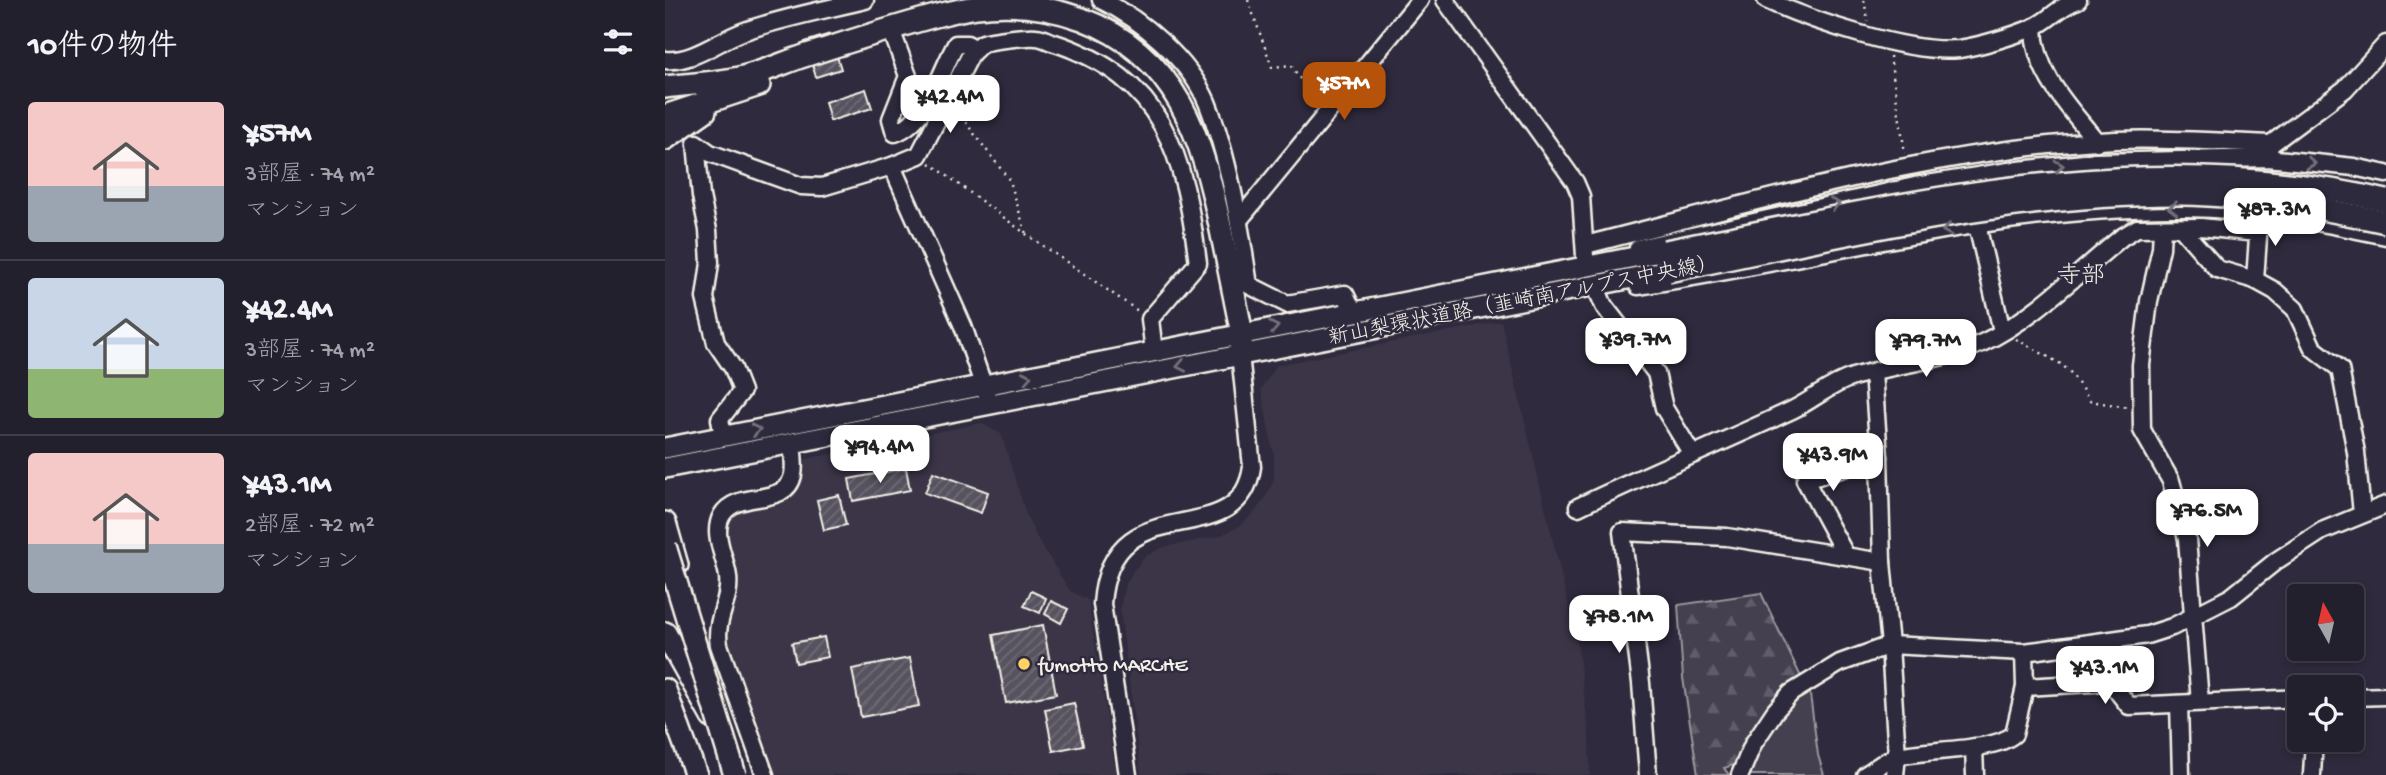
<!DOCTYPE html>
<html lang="ja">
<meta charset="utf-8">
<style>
:root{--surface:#23202e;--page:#2b2836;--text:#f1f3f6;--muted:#a3a3aa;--line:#403e4a;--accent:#b45309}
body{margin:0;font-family:"Gochi Hand","Klee One",sans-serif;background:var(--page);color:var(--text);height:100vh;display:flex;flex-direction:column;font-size:26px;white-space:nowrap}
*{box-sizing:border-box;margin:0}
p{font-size:23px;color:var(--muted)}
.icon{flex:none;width:38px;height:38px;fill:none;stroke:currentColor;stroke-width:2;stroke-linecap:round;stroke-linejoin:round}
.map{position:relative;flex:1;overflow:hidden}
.side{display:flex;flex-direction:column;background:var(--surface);width:665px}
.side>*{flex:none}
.needle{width:46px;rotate:352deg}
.controls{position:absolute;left:1622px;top:584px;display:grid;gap:14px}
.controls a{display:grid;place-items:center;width:77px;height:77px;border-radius:7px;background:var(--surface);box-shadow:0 4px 10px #0003,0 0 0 2px var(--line);font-size:35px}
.price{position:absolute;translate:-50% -60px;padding:0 16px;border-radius:14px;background:#fff;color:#222;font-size:23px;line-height:46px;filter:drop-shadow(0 2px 4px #0008)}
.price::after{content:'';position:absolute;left:50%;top:42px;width:21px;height:16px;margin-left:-10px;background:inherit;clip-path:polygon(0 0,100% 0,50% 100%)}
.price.current{background:var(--accent);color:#fff}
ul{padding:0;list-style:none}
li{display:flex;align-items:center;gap:21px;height:175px;padding:0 28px}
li+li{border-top:2px solid var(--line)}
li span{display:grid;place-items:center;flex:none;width:196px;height:140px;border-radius:7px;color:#555}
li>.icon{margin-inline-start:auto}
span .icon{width:84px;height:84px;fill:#fffc;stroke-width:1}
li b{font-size:30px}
h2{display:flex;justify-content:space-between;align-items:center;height:84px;padding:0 28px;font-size:30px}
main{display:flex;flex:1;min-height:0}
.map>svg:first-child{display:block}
</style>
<main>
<section class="side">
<h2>10件の物件<svg class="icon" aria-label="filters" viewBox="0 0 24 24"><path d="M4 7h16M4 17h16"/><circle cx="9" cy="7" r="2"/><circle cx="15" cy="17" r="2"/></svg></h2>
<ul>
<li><span style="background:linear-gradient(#f6c9c9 60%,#9aa5b1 0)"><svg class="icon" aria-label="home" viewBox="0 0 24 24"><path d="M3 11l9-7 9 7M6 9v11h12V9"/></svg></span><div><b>¥57M</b><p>3部屋 · 74 m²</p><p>マンション</p></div></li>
<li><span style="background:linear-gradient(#c9d6e8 65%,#8fb573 0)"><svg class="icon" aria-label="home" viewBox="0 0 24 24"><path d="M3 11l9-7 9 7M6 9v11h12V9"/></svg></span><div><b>¥42.4M</b><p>3部屋 · 74 m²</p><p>マンション</p></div></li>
<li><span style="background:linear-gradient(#f6c9c9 65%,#9aa5b1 0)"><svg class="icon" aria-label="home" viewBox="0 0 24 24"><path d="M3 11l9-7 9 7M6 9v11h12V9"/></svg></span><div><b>¥43.1M</b><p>2部屋 · 72 m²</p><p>マンション</p></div></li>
</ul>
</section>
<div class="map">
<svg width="1721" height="775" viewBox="0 0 1721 775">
<defs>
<pattern id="forest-firs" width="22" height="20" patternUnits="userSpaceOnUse" patternTransform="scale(1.75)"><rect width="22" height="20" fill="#454050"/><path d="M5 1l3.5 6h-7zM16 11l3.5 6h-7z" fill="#605c69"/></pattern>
<pattern id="building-hatch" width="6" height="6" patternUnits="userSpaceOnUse" patternTransform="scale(1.75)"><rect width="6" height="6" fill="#56525f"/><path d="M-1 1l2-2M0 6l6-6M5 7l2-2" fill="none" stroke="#6f6b76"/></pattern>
</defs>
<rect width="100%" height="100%" fill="#2f2a3d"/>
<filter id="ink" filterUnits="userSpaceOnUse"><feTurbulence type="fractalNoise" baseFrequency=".0143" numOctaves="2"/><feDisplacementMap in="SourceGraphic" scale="14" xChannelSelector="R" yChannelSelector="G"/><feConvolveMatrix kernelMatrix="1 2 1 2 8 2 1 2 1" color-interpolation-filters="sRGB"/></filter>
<g filter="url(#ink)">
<g fill="#3b3647">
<polygon points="836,321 912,642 924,733 925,775 476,775 455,610 459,588 468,571 481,556 499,547 554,536 573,527 588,514 601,497 609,479 609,456 596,389 612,365"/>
<polygon points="316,423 336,434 361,514 371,536 405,591 423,600 451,775 108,775 59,643 61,530 66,517 80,508 113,501 136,460"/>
</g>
<polygon fill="url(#forest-firs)" stroke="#9c989c" stroke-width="2" points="1096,593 1137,679 1078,747 1071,764 1059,768 1064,775 1033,775 1018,678 1013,605"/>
<polygon fill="#454050" stroke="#9c989c" stroke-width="2" points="1144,687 1153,755 1159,775 1075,775 1110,711"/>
<g fill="url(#building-hatch)" stroke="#f4f1e8" stroke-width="2">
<polygon points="165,34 176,69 151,77 140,42"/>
<polygon points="201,89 207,108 165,121 160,102"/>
<polygon points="241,468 245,490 188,501 184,479"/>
<polygon points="268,472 323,492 316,513 260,493"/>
<polygon points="174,495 181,525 159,530 152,500"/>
<polygon points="366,591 381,598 375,613 359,606"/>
<polygon points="386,601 403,609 396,623 380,614"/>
<polygon points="378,625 391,694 341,703 328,635"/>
<polygon points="159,637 163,657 131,663 127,643"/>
<polygon points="245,658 254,706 196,717 187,669"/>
<polygon points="409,703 418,745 388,751 380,709"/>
</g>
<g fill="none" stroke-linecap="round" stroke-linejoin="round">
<polyline stroke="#4d4857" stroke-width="16" stroke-dasharray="16 8" stroke-linecap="butt" points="8,76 10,104 28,137"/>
<defs>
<g id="minor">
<path d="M436,0C476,19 524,60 542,102C564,157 575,226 584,285L622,304L680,294L689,312"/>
<polyline points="780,0 910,182 916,196 920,256"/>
<path d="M1101,0C1147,21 1244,54 1294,49C1315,46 1348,36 1367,28C1384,21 1394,6 1413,0"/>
<path d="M1369,27C1369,73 1405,108 1432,142"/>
<path d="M226,29L243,76L226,119L230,133C263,121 275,73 291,44H302L311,49"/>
<path d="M0,60C27,63 53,41 77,32C116,18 159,10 200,0"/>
<polyline points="1603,152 1606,144 1680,89 1721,44"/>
<polyline points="227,166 298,326 325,405"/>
<polyline points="574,220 755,0"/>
<polyline points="1312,225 1337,331"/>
<polyline points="1516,228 1552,269 1590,280 1610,291 1630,309 1648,348 1675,369 1691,452 1697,514"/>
<polyline points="1497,229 1496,248 1484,301 1476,365 1477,430 1506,481 1522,539 1535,702"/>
<path d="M920,245C1095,201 1270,148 1451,140C1503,138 1554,142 1606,144"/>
<polyline points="973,248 1250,186 1344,171 1429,162 1602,158 1689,167 1721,174"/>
<polyline points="1590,280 1594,223"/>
<path d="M973,286C1155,259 1336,205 1522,208C1589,209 1656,222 1721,236"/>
<polyline points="933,292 939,306 991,373 999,408 1027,454"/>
<polyline points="1208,372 1214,457 1217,562 1225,645 1232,756 1230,775"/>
<path d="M58,437L55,419L77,391L68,368L51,343L40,298L45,263L43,230L36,196L31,143L45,153L136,186L157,187L227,166L254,155L306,54C309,51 314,45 318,43C327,40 362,36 371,37C376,37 382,40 387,42C500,78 519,155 533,263L485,319L489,352"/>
<path d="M913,507C984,473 1056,443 1127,410C1148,400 1165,384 1188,377C1230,364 1276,361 1317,343C1366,321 1415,271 1457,237L1472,228L1536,227L1592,233"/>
<polyline points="1180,554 1140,480 1214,457"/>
<polyline points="1360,687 1445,682 1464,706 1634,698"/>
<polyline points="1687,697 1721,696"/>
<polyline points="1514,704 1516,775"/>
<polyline points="1309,747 1310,775"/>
<path d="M100,775L54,645C49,619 66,601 63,577C61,558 46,534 57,515C72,489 121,508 128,475C130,465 128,454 127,443"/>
<path d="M463,775L437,604C446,480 574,559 587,467L575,354"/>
<polyline points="983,775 976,683 957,532 1062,537 1217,562"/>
<polyline points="1075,775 1088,744 1110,711 1126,693 1175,663 1225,645 1359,652 1482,635 1507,627 1566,597 1611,561 1657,531 1721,505"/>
<path d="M1200,775C1211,768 1223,758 1234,756C1261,749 1330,752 1349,734L1360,687L1359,652"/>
<polyline points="1647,775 1649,740"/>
</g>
<g id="major">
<polyline points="0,448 1000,251"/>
<polyline points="0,468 1003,271"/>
</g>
<g id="highway">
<path d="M0,87C24,84 50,83 74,78C96,73 118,63 139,56C186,41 234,25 282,13C327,1 373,3 417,19C513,55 537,138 556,230C563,264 570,299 577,334L575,354"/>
<polyline points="0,116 94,85"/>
<polyline points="0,139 40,111"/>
<polyline points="0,523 12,565"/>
<polyline points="0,633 47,717"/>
<polyline points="0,690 31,775"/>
</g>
</defs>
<use href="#minor" stroke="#f4f1e8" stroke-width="21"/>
<use href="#major" stroke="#f4f1e8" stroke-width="24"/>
<use href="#highway" stroke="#f4f1e8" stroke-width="26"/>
<g stroke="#f4f1e8" stroke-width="2.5" stroke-dasharray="2 5" stroke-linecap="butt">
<polyline points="583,0 607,67 626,65 651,103"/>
<polyline points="1199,0 1203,21"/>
<polyline points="1225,56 1240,153"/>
<polyline points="292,111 345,181 361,234"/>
<polyline points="265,163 361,234 473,311"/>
<polyline points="1351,339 1396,364 1407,374 1425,401 1462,407"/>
</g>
<use href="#minor" stroke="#2f2a3d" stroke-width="16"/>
<use href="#major" stroke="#2f2a3d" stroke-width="19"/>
<use href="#highway" stroke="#2f2a3d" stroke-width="21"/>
<defs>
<g id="highway-bridge">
<path d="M1000,251C1240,204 1477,143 1721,201"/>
<path d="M1003,271C1172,237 1343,193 1516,194C1585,195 1654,207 1721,222"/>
<polyline points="0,546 70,775"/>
</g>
</defs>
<use href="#highway-bridge" stroke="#f4f1e8" stroke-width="26" stroke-linecap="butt"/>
<use href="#highway-bridge" stroke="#2f2a3d" stroke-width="21"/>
</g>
<defs><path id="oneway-chevron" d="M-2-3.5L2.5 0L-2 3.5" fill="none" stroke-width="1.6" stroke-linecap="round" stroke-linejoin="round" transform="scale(1.75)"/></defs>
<g stroke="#747079">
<use href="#oneway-chevron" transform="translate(1646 163) rotate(6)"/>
<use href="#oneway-chevron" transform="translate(1394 166) rotate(-6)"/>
<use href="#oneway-chevron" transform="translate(1170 204) rotate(-12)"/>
<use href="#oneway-chevron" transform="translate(1508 208) rotate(179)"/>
<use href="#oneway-chevron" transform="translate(1282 230) rotate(171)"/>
<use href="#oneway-chevron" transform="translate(609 327) rotate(-11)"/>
<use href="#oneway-chevron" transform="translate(516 366) rotate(169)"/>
<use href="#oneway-chevron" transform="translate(362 377) rotate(-11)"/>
<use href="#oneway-chevron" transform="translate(91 430) rotate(-11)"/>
</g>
</g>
<circle fill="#ffd166" stroke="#2f2a3d" stroke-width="2.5" cx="359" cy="664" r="7"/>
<g text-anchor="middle" stroke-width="5" stroke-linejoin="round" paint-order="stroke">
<g font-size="21" fill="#f4f1e8" stroke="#2f2a3d">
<text transform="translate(858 299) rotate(-11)" y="7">新山梨環状道路（韮崎南アルプス中央線）</text>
</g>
<g font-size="21" fill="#f4f1e8" stroke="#2f2a3d" text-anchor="start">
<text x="373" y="671">fumotto MARCHE</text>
</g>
<g font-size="24" fill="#f4f1e8" stroke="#2f2a3d">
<text x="1416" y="282">寺部</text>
</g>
</g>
</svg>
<div class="controls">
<a><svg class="needle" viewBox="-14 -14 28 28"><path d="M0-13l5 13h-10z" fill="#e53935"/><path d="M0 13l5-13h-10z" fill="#a3a3aa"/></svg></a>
<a><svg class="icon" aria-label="locate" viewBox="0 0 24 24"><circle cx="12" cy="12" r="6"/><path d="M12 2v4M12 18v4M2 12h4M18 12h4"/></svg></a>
</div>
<b class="price current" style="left:679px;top:122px">¥57M</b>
<b class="price" style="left:285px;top:135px">¥42.4M</b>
<b class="price" style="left:1610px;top:248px">¥87.3M</b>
<b class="price" style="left:971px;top:378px">¥39.7M</b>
<b class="price" style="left:1261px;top:379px">¥79.7M</b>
<b class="price" style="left:215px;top:485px">¥94.4M</b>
<b class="price" style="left:1168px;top:493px">¥43.9M</b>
<b class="price" style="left:1542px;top:549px">¥76.5M</b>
<b class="price" style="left:954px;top:655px">¥78.1M</b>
<b class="price" style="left:1440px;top:706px">¥43.1M</b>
</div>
</main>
